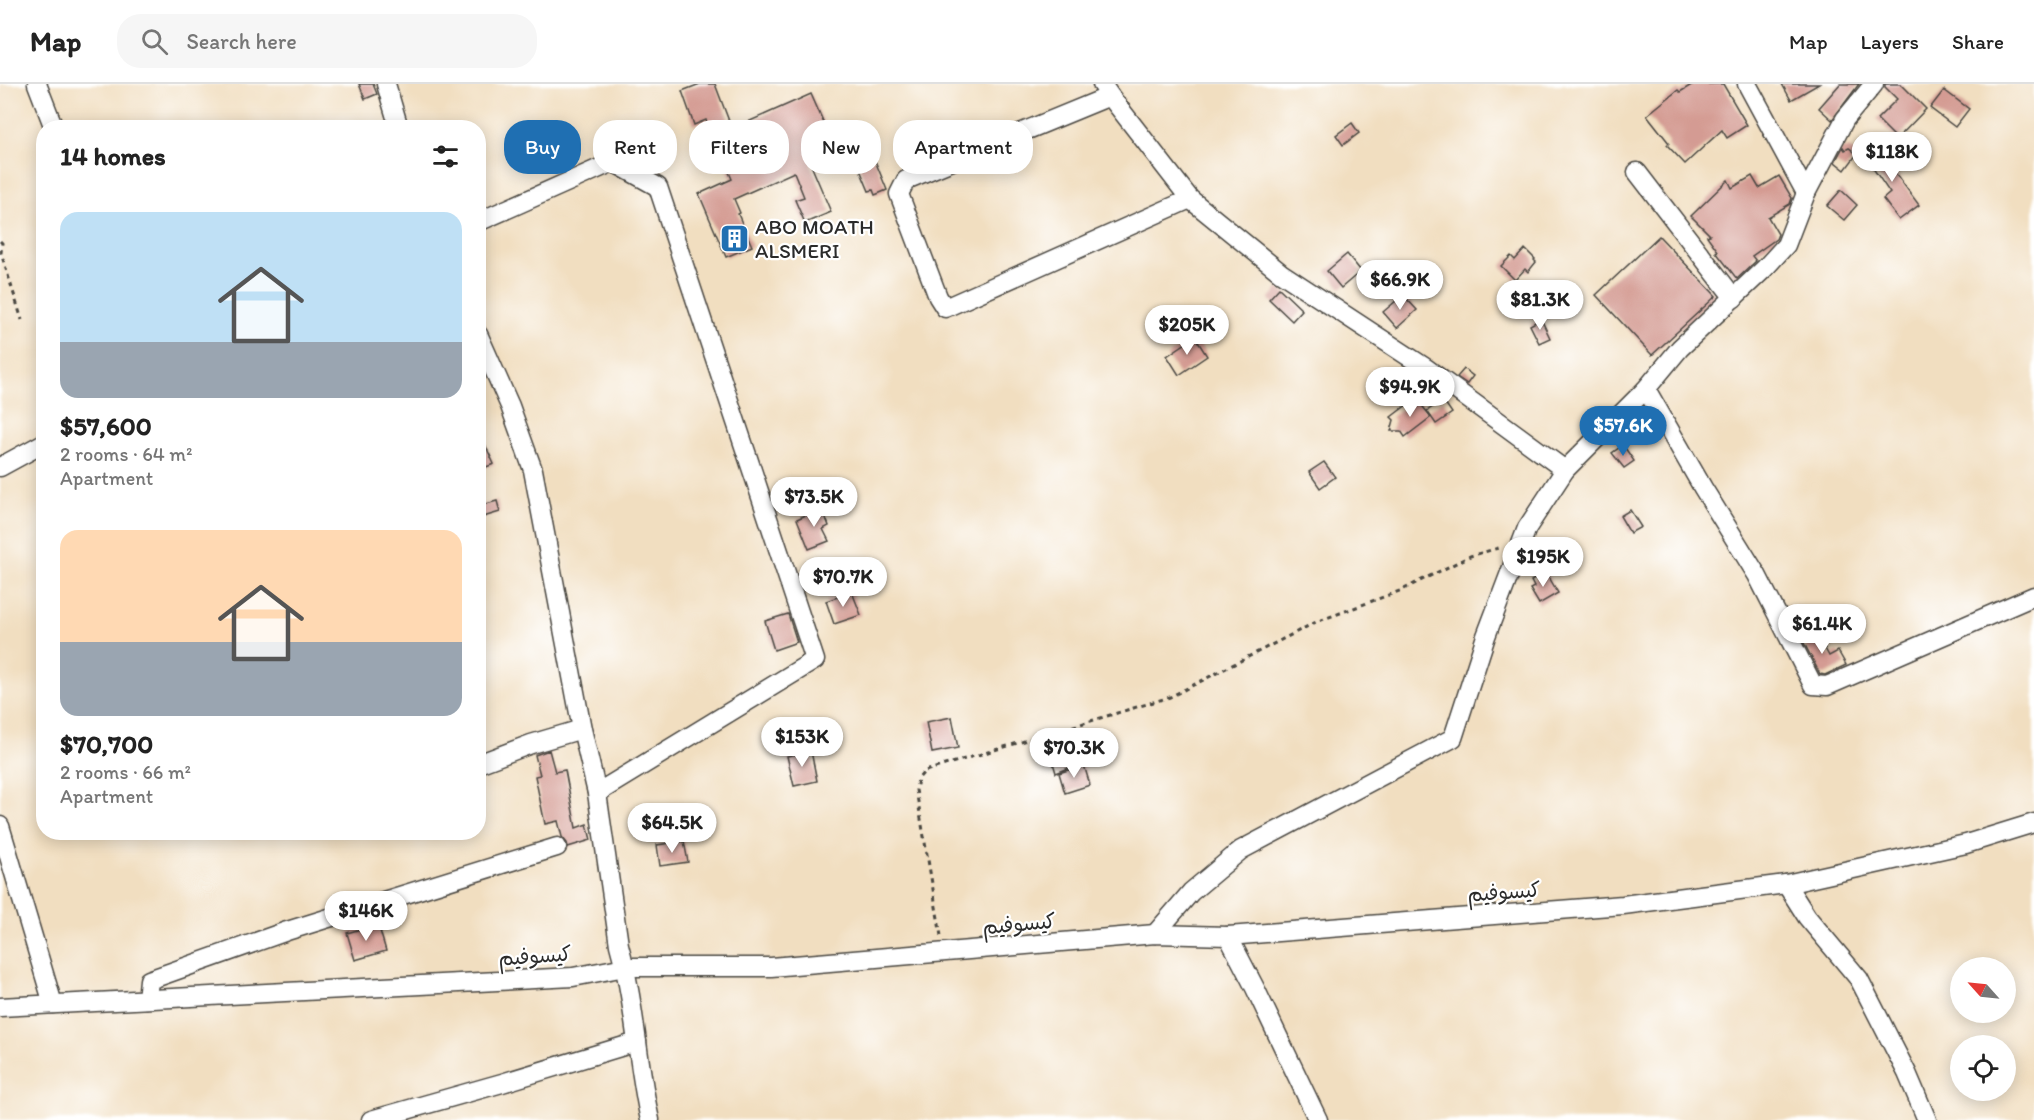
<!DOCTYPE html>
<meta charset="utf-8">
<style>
:root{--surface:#fff;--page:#f6f6f6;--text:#222;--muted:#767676;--line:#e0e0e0;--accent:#1f6fb2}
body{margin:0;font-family:Itim,"Playpen Sans Arabic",sans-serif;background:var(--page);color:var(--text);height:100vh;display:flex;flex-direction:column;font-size:22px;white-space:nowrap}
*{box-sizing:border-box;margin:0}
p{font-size:20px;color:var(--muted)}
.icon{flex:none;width:33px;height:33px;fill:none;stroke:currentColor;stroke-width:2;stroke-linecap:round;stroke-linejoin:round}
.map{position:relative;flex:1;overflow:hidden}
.side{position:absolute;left:36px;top:36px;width:450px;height:720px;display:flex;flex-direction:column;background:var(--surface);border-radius:24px;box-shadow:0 3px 15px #0003}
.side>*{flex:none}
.banner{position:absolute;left:504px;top:36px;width:570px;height:54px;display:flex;gap:12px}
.needle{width:39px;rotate:297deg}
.tools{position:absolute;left:1950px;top:873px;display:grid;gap:12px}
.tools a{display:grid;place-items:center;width:66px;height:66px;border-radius:50%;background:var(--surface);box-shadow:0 3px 15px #0003;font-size:30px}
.price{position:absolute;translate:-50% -51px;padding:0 14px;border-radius:21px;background:#fff;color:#222;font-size:20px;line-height:39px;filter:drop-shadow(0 2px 3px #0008)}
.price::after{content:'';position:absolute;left:50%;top:36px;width:18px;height:14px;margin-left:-9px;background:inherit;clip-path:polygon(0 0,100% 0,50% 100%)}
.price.current{background:var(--accent);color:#fff}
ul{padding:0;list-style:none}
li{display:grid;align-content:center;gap:12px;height:318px;padding:0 24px}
li span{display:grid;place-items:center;height:186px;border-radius:18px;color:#555}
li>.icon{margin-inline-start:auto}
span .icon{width:108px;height:108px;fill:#fffc;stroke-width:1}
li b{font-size:26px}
h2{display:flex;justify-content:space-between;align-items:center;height:72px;padding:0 24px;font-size:26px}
.chip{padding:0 21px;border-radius:24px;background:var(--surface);box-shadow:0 3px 15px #0003;font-size:21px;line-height:54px}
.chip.current{background:var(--accent);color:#fff}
header{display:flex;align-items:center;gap:36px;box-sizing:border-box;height:84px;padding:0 30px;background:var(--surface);border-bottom:2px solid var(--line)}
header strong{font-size:28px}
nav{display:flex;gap:33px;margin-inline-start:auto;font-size:21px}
.search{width:420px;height:54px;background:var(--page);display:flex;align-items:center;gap:15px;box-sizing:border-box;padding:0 21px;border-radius:24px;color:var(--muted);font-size:22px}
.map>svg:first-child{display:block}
</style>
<header>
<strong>Map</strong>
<div class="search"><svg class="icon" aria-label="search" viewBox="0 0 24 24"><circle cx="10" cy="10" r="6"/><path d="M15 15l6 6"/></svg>Search here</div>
<nav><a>Map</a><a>Layers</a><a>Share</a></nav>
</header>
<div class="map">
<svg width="2034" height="1036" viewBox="0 0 2034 1036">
<rect width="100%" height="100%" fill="#fff"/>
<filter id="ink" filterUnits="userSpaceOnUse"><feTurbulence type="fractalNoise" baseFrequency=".0167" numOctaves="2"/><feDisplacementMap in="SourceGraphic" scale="12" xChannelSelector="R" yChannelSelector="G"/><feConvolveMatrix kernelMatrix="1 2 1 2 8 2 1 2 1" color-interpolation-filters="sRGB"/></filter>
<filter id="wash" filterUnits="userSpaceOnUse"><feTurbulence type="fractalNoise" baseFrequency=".008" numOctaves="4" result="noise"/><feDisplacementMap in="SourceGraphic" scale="24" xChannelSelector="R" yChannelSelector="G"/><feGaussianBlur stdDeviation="1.35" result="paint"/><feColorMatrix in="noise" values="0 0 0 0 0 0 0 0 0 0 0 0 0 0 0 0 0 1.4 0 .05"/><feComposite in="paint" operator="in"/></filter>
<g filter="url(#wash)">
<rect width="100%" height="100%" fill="#f1dec0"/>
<g id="blocks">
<g fill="#d49b93">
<polygon points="359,0 373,0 377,10 365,15"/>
<polygon points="700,0 715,0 732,45 811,10 837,69 811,81 831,128 805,139 795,116 804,113 794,88 734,115 740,129 738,130 752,162 726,173 699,110 732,95 706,36 694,41 682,7"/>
<polygon points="1693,0 1723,0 1747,41 1727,54 1722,46 1685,80 1667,61 1669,59 1647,31 1678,6 1680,8"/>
<polygon points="1782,0 1819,0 1791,16"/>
<polygon points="1840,0 1859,0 1832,36 1819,24"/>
<polygon points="1885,0 1901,0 1926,25 1897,55 1877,35 1897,15 1885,3"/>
<polygon points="1944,6 1969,25 1955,43 1930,24"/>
<polygon points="1352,39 1359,49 1343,61 1336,51"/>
<polygon points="1886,60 1898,77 1890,82 1919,121 1899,136 1883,115 1890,109 1866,74"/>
<polygon points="869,62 887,106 875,111 873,106 869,107 853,69"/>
<polygon points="1843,63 1845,66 1849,64 1857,70 1845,86 1835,78"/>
<polygon points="1752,92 1759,104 1779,92 1792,114 1790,120 1768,133 1778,150 1776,155 1752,172 1756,177 1737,195 1716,168 1718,167 1707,152 1710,151 1691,132 1728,96 1732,104"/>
<polygon points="1841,106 1857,121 1844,136 1827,122"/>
<polygon points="1659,152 1716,212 1652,271 1596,211"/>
<polygon points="1525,165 1535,175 1534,176 1536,178 1528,188 1525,185 1515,196 1501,182 1511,172 1515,176"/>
<polygon points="1347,170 1361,187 1341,204 1327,187"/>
<polygon points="1279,204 1302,226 1292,237 1269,215"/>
<polygon points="1403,211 1417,226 1397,244 1383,228"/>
<polygon points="1541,235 1550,254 1539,259 1530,241"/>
<polygon points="1195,253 1207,272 1179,291 1167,272"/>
<polygon points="1464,285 1473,292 1467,300 1457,293"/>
<polygon points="1416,314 1431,333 1405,353 1401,347 1391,347 1394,336 1391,333"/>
<polygon points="1443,316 1452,329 1436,340 1427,327"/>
<polygon points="478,345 494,380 478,386"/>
<polygon points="1623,361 1634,377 1624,384 1612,369"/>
<polygon points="1324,378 1335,393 1320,404 1309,388"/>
<polygon points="497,417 500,428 483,433 479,422"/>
<polygon points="822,424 829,442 823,445 829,457 809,465 797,435"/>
<polygon points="1630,426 1641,443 1630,449 1620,432"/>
<polygon points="1546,488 1558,509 1539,520 1530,505 1534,503 1531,497"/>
<polygon points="852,508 861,531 834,540 826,517"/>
<polygon points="788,530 797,558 774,566 765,537"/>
<polygon points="1815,546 1829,572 1838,567 1846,581 1825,591 1820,590 1801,553"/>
<polygon points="952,633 958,664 932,669 926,638"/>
<polygon points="549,666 555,688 565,686 576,744 587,740 591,756 568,763 567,759 562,753 558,737 545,740 535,692 540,691 535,671"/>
<polygon points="811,667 817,697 794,702 787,672"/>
<polygon points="1064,668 1069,684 1056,689 1051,672"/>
<polygon points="1084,681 1090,701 1065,709 1059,689"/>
<polygon points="684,757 688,778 660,782 657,761"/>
<polygon points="378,840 386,867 355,876 347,849"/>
</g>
</g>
</g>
<g filter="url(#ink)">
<use href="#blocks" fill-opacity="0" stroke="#494641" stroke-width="1.5"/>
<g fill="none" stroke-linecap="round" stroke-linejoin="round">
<defs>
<g id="minor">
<polyline points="37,0 54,44"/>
<polyline points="386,0 399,44"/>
<polyline points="1102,0 1110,12 1190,115 1281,189 1426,284 1565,386"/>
<polyline points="1747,0 1806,109"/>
<polyline points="1110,12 906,96 899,110 938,213 945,224 1190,115"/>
<polyline points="1637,88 1734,214"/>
<polyline points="478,138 613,78 658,103 815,576 597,709"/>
<path d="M478,250L510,322L533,386L582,645L597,709L619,861C635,918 637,978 650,1036"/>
<polyline points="1646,305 1703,404 1757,491 1813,601 1827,602 2034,512"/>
<polyline points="0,383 44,359"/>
<polyline points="478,680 531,660 582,645"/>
<polyline points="0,742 53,920"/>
<polyline points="1786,800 1807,833 1859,895 1907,989 1927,1036"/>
<polyline points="1155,850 1191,808 1241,766 1453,654 1486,552 1527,444 1565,386 1646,305 1680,264 1765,184 1786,161 1806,109 1845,35 1874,0"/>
<polyline points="1228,852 1255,904 1318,1036"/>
<polyline points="147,915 149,896 287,847 557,763"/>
<polyline points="0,923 573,893 625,883 771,883 1155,850 1228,852 1623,821 1786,800 1966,760 2034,739"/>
<polyline points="371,1036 502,999 637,958"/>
</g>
</defs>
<use href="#minor" stroke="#494641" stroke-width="21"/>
<g stroke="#494641" stroke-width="3" stroke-dasharray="4.5 4.5" stroke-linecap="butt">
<polyline points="0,157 2,159 1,169 22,236"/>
<polyline points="941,852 916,706 918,695 925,687 1170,613 1316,538 1402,506 1470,472 1502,463"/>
</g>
<use href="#minor" stroke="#fff" stroke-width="18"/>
</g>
</g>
<defs>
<symbol id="building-square" viewBox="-11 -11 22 22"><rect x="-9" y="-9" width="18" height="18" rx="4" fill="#1f6fb2" stroke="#fff"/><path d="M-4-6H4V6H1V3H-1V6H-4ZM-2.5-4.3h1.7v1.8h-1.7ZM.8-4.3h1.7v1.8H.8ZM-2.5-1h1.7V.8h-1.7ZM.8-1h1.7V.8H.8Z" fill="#fff"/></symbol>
</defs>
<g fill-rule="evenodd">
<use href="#building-square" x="718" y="138" width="33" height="33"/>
</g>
<g text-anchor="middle" stroke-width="4.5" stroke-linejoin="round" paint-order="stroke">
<g font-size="21" fill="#2b2b2b" stroke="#fff" text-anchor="start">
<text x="755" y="150">ABO MOATH<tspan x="755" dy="24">ALSMERI</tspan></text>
</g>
<g font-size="21" fill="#2b2b2b" stroke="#fff">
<text transform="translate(1504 808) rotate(-4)" y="7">كيسوفيم</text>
<text transform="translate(1019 840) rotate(-5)" y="7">كيسوفيم</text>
<text transform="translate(535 872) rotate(-4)" y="7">كيسوفيم</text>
</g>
</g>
</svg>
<div class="tools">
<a><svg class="needle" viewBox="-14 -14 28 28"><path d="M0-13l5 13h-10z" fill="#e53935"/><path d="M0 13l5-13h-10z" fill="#767676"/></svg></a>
<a><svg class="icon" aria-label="locate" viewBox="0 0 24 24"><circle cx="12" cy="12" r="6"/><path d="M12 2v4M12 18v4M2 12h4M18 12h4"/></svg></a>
</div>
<b class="price" style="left:1892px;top:99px">$118K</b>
<b class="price" style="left:1400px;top:227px">$66.9K</b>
<b class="price" style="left:1540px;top:247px">$81.3K</b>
<b class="price" style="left:1187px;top:272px">$205K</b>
<b class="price" style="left:1410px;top:334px">$94.9K</b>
<b class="price current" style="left:1623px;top:373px">$57.6K</b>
<b class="price" style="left:814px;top:444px">$73.5K</b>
<b class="price" style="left:1543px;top:504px">$195K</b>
<b class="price" style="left:843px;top:524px">$70.7K</b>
<b class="price" style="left:1822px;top:571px">$61.4K</b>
<b class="price" style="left:802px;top:684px">$153K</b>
<b class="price" style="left:1074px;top:695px">$70.3K</b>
<b class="price" style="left:672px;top:770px">$64.5K</b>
<b class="price" style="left:366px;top:858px">$146K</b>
<div class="banner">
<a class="chip current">Buy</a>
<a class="chip">Rent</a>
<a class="chip">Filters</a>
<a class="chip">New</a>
<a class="chip">Apartment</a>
</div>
<section class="side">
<h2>14 homes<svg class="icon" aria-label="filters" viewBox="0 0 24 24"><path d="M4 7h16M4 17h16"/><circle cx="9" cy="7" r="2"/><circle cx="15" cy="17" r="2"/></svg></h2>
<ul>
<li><span style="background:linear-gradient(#bfe0f5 70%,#9aa5b1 0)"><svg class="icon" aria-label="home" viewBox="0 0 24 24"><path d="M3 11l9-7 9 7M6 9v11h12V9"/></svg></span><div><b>$57,600</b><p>2 rooms · 64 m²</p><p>Apartment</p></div></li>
<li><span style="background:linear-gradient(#ffd9b3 60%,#9aa5b1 0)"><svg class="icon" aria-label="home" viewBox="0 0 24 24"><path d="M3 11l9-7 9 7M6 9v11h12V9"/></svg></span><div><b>$70,700</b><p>2 rooms · 66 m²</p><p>Apartment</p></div></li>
</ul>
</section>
</div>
